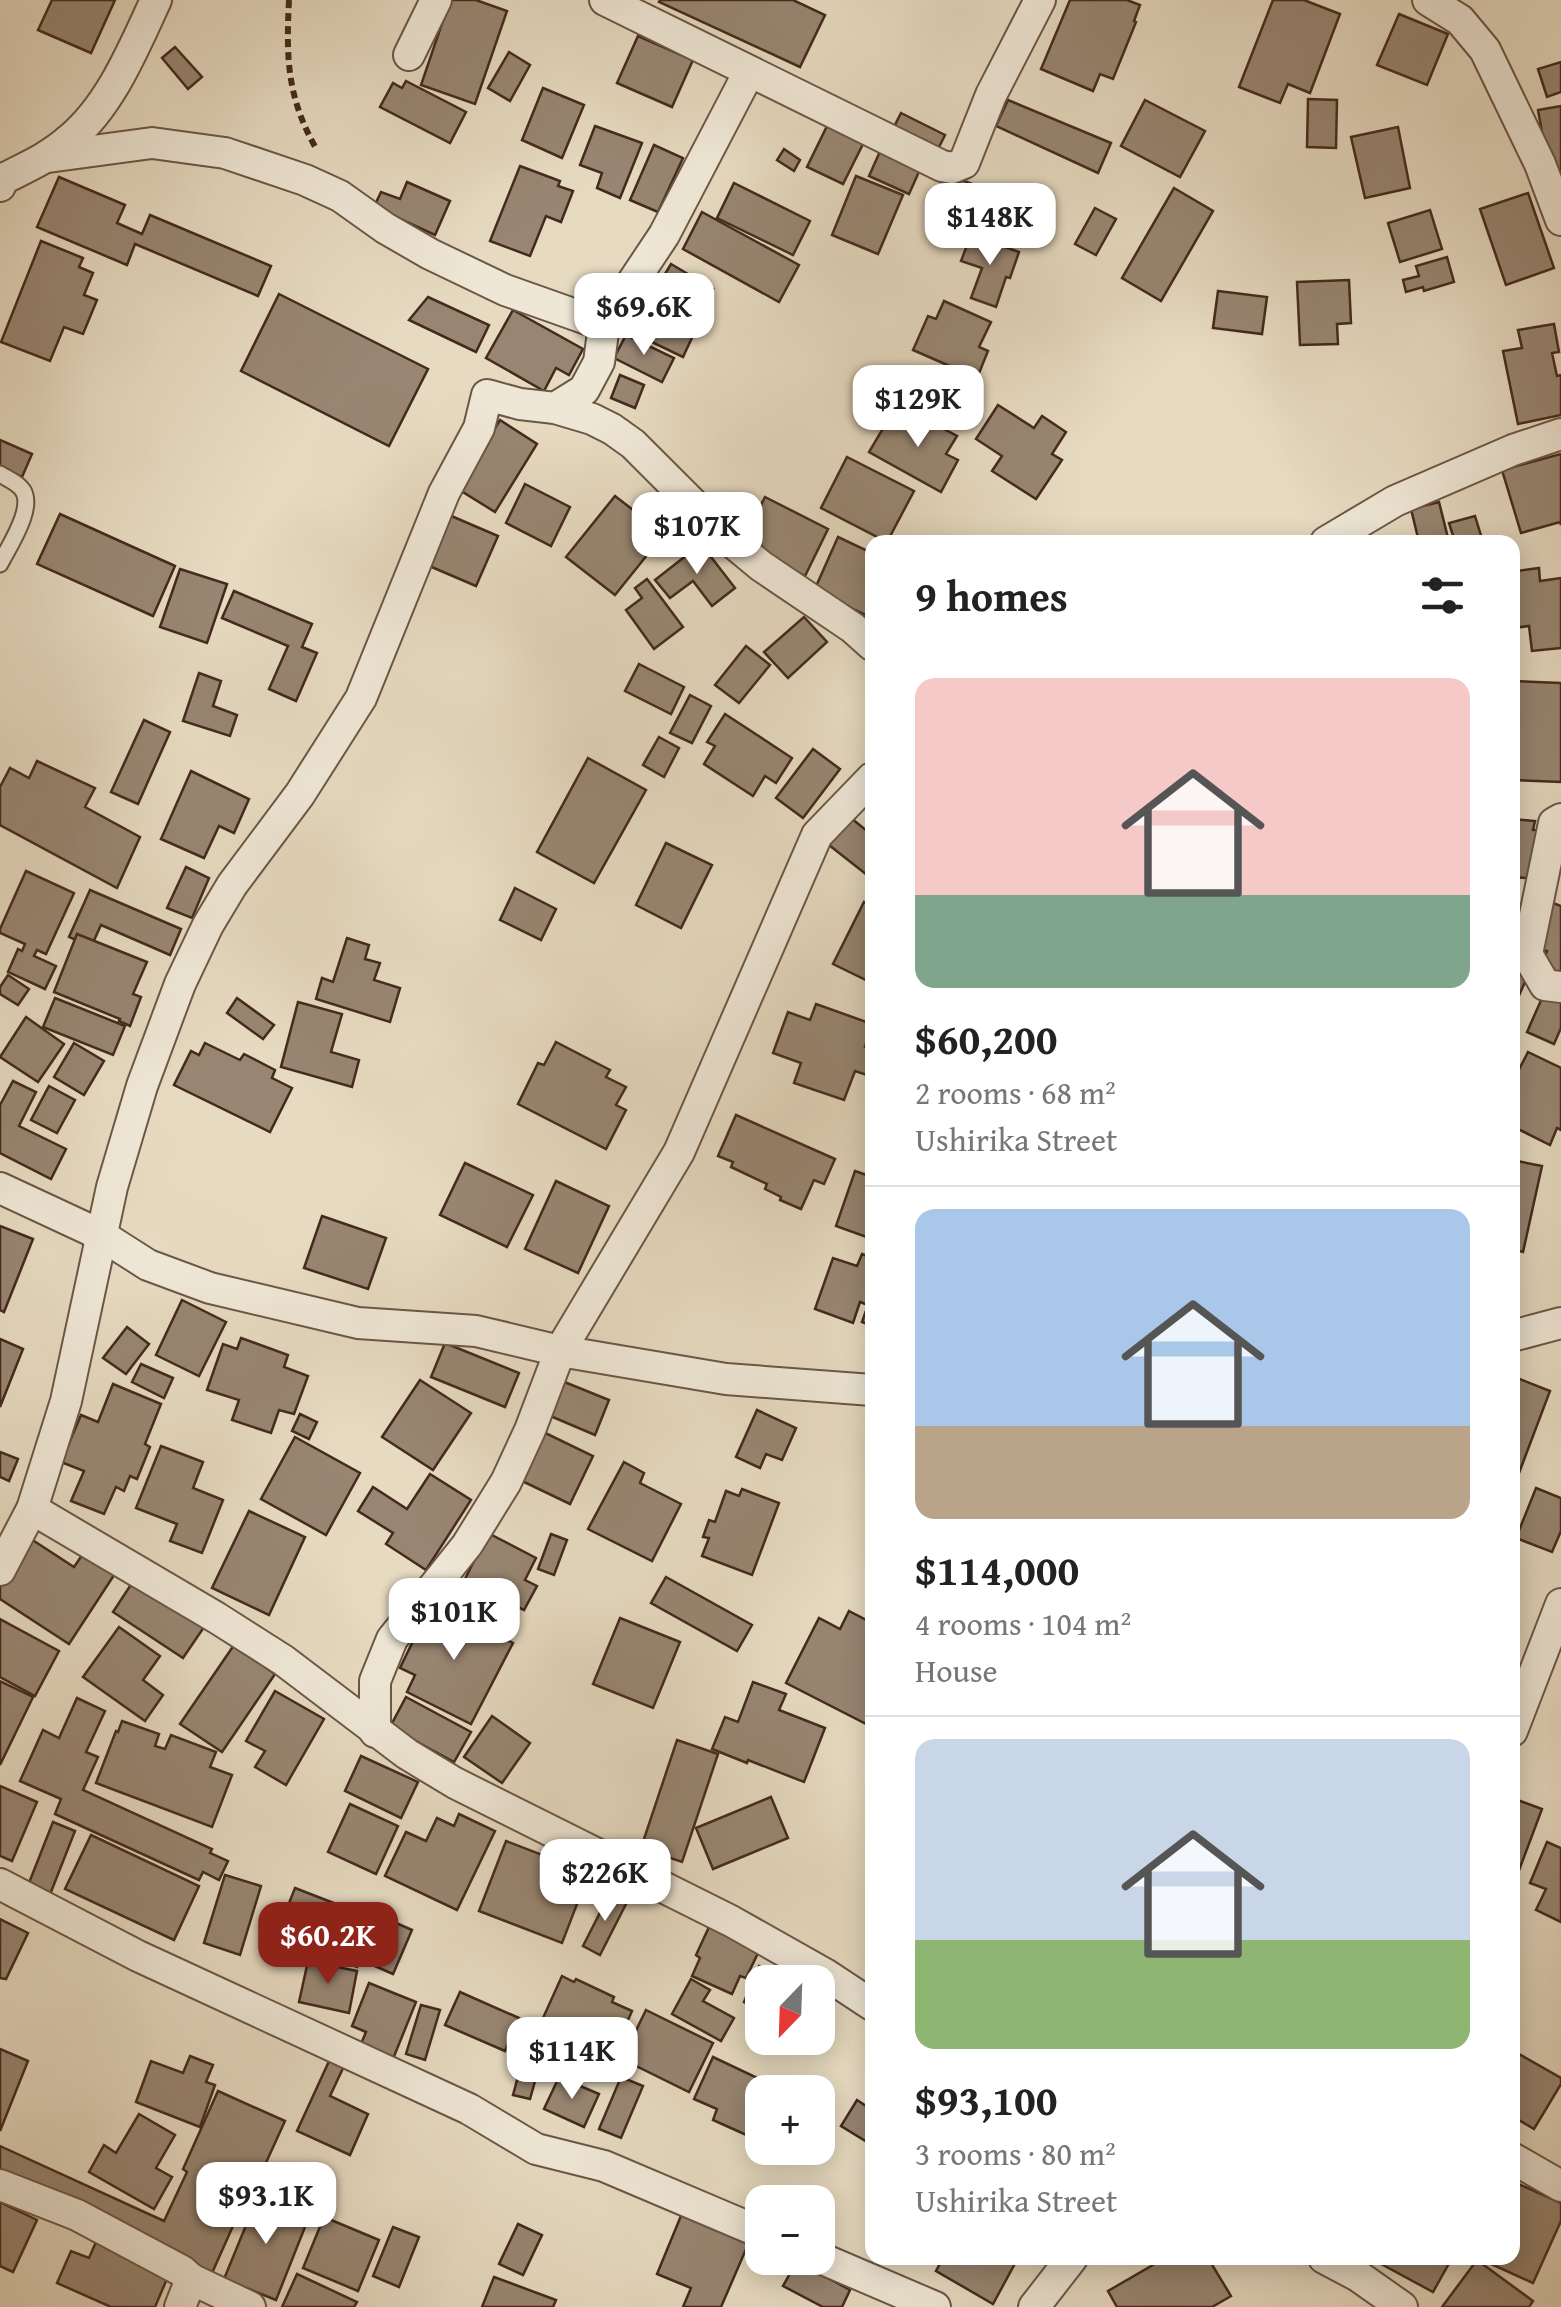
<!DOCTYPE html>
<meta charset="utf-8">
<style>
:root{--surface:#fff;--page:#f6f6f6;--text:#222;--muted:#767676;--line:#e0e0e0;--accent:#8f2418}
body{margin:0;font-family:"Gentium Book Plus",serif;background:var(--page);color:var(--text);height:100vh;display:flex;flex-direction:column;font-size:38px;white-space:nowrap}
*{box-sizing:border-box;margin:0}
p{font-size:32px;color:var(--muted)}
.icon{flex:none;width:55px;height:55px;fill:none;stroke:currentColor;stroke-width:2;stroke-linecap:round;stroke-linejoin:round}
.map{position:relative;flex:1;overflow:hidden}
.details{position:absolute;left:865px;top:535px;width:655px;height:1730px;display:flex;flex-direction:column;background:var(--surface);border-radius:20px;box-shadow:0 5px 25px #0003}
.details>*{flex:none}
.needle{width:65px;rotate:203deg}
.controls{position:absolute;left:745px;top:1965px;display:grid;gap:20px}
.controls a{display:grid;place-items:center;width:90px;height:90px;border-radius:20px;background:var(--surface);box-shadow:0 5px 25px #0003;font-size:50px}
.price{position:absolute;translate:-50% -85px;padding:0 22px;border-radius:20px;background:#fff;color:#222;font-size:32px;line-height:65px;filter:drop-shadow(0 2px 5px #0008)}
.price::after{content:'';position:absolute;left:50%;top:60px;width:30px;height:22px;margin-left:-15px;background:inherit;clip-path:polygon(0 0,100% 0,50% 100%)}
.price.active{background:var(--accent);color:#fff}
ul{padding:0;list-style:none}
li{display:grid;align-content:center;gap:20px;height:530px;padding:0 50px}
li+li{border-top:2px solid var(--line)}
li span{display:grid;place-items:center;height:310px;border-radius:20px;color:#555}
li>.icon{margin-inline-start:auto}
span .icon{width:180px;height:180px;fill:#fffc;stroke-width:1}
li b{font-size:42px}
h2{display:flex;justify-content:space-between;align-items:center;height:120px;padding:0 50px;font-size:42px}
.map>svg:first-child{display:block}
</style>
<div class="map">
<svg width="1561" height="2307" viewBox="0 0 1561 2307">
<rect width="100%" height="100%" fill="#e6dac0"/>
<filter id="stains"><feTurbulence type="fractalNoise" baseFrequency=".002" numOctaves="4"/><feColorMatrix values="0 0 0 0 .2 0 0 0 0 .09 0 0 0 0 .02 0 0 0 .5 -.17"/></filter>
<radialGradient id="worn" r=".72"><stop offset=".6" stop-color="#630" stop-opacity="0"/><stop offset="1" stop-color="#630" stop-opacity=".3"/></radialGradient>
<g fill="#988672" stroke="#442a1d" stroke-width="2.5">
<polygon points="52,0 115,0 91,53 38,30"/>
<polygon points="450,0 476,0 507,11 475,104 421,85"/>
<polygon points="660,0 793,0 825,15 800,67 659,2"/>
<polygon points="1070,0 1127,0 1140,5 1134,21 1136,22 1113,79 1100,74 1093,91 1041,69"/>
<polygon points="1273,0 1304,0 1340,14 1310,93 1288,84 1280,103 1239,87"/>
<polygon points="1399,14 1448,34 1427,85 1377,65"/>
<polygon points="638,36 693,60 672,107 617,83"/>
<polygon points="175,47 202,77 188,89 162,58"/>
<polygon points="509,52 530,65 510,101 488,88"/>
<polygon points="1561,62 1561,92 1547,97 1538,69"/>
<polygon points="406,81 466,112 450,143 380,107 393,83 402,88"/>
<polygon points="543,88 584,105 562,158 522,140"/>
<polygon points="1308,99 1337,100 1336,148 1307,147"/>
<polygon points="1008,100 1111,143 1098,173 996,126"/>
<polygon points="1145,100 1205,131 1180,177 1121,146"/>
<polygon points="1561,106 1561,186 1552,188 1538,110"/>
<polygon points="901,113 945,135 934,157 890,135"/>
<polygon points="829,122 865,140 843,184 807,167"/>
<polygon points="595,126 642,143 620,198 597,188 602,173 580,165"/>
<polygon points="1398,127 1410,188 1365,198 1351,137"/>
<polygon points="654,145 683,158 658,212 630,200"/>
<polygon points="882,147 922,165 909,194 869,176"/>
<polygon points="784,149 800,160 794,171 777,160"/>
<polygon points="520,166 560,181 558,186 573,191 561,222 546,216 530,256 490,241"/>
<polygon points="856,176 903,195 878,254 832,235"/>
<polygon points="59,177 125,205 117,223 142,234 150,215 271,266 258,296 135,244 127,265 37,227"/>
<polygon points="957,178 997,194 991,209 1001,214 992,234 934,206 944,186 952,190"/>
<polygon points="407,182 450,201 435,235 374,207 381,192 400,199"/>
<polygon points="734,183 810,221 793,255 717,218"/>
<polygon points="1174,188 1213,211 1161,301 1122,278"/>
<polygon points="1528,193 1554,268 1506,285 1480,209"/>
<polygon points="1095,208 1116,219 1096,255 1075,244"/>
<polygon points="1430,210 1442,249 1400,262 1388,223"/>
<polygon points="702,212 799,265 779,302 683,249"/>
<polygon points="971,235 1019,252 1010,278 1006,277 996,307 971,298 982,268 961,261"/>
<polygon points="41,241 83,258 79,267 93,273 84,295 97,300 83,334 64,327 50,361 1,342"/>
<polygon points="1447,257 1454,282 1424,291 1423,287 1406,292 1403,280 1419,276 1416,266"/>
<polygon points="671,264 713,289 698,314 656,289"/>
<polygon points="637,279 653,287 645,304 696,329 683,357 616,325"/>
<polygon points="1349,280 1351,323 1337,324 1338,344 1300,345 1297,282"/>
<polygon points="1218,291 1267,297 1262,334 1213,328"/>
<polygon points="279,294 428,369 389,446 241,371"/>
<polygon points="428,297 489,325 476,352 409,320"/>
<polygon points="944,301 991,322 979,347 988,351 977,378 913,350 928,316 936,319"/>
<polygon points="513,310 583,349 569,375 556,368 544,391 486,358"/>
<polygon points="1554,324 1559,352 1552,353 1557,376 1561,375 1561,415 1518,424 1503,351 1522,348 1518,330"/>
<polygon points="626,335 674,358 662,382 614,358"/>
<polygon points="620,375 644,385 635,408 611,398"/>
<polygon points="998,405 1034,428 1042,416 1066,432 1052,454 1062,460 1036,499 992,471 1002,456 976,439"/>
<polygon points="911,411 957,436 946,454 958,460 941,492 869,452 888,420 901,428"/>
<polygon points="500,420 537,444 495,512 458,489"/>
<polygon points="0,440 32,454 22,477 0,467"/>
<polygon points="1561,454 1561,525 1560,522 1521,533 1502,470"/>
<polygon points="847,457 914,491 887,542 821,508"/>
<polygon points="525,484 570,507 551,546 506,523"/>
<polygon points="615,496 664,534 615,595 566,557"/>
<polygon points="765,497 828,529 805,576 741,545"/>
<polygon points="1439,502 1449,542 1419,542 1411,509"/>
<polygon points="60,514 175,566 153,616 37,564"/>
<polygon points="449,515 498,536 476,586 427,565"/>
<polygon points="1475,516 1483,542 1455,542 1449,523"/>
<polygon points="838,537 872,553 872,618 814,591"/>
<polygon points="701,544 735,588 712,606 693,581 670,598 655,580"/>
<polygon points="1539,568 1540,581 1561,578 1561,648 1532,651 1529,626 1513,628 1512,581 1518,581 1517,571"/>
<polygon points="180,569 227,584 207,643 160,627"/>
<polygon points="647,579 683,627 654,649 626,610 642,598 635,588"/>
<polygon points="234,591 312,624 302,647 317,653 296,701 269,689 288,646 222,618"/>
<polygon points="804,617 827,642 788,678 764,652"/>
<polygon points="746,646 770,665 739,703 715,685"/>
<polygon points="639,664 684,687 671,714 625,691"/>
<polygon points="199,673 221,681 213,706 237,715 230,736 183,721"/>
<polygon points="1512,681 1561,683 1561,782 1512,780"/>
<polygon points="690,695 711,706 692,743 670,733"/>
<polygon points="725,714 792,758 776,783 765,776 753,796 704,764 715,746 707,742"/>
<polygon points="144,720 170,732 138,804 111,792"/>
<polygon points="659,737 679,748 664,777 643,765"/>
<polygon points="813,749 840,769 803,818 776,798"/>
<polygon points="588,758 646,790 594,883 537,852"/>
<polygon points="37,761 95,788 85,807 140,837 117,888 0,825 0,787 10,768 29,778"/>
<polygon points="191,771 249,799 234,833 219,826 204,858 161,839"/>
<polygon points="851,818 872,835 872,867 867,875 829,845"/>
<polygon points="1512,819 1535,821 1533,830 1544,831 1541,879 1512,877"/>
<polygon points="666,843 712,865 681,928 636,905"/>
<polygon points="186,867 209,878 192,918 167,908"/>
<polygon points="26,871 74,893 46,954 37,950 34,956 56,966 45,989 8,972 18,949 22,951 25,944 0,933 0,929"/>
<polygon points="515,888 556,909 541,940 500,920"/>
<polygon points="90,890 181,929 170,955 101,925 91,947 69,937"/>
<polygon points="864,902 872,906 872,983 833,964"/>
<polygon points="1553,903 1561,906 1561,975 1541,969 1547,951 1539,949"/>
<polygon points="77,934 147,962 133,994 141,997 130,1026 119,1021 120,1019 54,992"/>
<polygon points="347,938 369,945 365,959 380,963 374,980 400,988 390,1022 316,999 322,978 333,982"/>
<polygon points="1512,966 1529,973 1513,1009 1512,1008"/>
<polygon points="8,975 29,989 18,1005 0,994 0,987"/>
<polygon points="1546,989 1561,995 1561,1028 1554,1044 1527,1032"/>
<polygon points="55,998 125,1026 113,1055 43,1027"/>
<polygon points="237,998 274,1025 263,1039 227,1013"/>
<polygon points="298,1002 342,1014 331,1052 359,1060 352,1087 281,1067"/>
<polygon points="816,1004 872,1024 865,1047 872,1050 872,1061 867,1075 855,1071 844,1100 794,1083 801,1063 773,1053 788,1012 810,1020"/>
<polygon points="26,1017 64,1044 38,1082 0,1057"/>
<polygon points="556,1042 610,1070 606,1077 626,1087 616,1105 626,1110 606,1149 518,1104 538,1063 544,1065"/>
<polygon points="74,1043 104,1061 84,1095 54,1077"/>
<polygon points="205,1043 240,1060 244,1054 275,1070 272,1078 292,1088 270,1132 174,1085 191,1051 199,1055"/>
<polygon points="1528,1052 1561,1068 1561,1130 1557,1128 1550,1145 1512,1126 1512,1083"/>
<polygon points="13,1081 36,1092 19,1126 66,1149 51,1179 0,1153 0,1105"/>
<polygon points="49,1086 75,1100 57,1133 31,1120"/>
<polygon points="736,1115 835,1159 824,1184 814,1180 801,1209 780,1200 781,1197 765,1189 767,1184 731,1167 733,1162 718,1156"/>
<polygon points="1512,1160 1542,1166 1523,1252 1512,1249"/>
<polygon points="465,1163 533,1195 507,1247 440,1215"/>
<polygon points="855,1171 872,1177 872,1239 836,1226"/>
<polygon points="556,1181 609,1206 578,1273 525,1249"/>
<polygon points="322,1216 386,1238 368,1289 304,1268"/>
<polygon points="0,1226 33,1239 4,1312 0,1310"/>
<polygon points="862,1254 872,1258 872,1326 862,1322 868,1305 860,1302 853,1323 815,1309 833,1258 857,1266"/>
<polygon points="182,1300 226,1322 199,1376 156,1355"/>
<polygon points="127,1327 149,1344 126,1374 103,1358"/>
<polygon points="241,1338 288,1355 284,1367 308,1376 294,1414 279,1410 271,1433 232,1420 239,1400 207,1390 223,1344 237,1349"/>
<polygon points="0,1339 23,1349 0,1407"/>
<polygon points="445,1343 519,1373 505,1407 431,1377"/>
<polygon points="141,1364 173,1378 164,1398 132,1382"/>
<polygon points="1512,1376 1550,1391 1519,1473 1512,1470"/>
<polygon points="420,1380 471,1413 433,1470 382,1437"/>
<polygon points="562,1381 609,1400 595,1435 548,1415"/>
<polygon points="113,1384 161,1404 145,1444 150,1447 137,1479 130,1476 124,1491 116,1487 104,1514 71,1501 84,1471 61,1462 81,1415 98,1422"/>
<polygon points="757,1410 796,1428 782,1460 766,1454 760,1468 736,1457"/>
<polygon points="300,1414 317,1422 309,1439 292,1431"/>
<polygon points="535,1428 593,1456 570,1504 520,1480"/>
<polygon points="295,1437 360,1473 326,1535 261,1499"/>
<polygon points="161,1446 203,1462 193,1488 223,1500 202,1553 170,1541 177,1524 136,1508"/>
<polygon points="0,1452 18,1459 9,1481 0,1477"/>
<polygon points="624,1462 644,1473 640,1483 681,1504 652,1561 588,1529"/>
<polygon points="430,1474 471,1500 426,1570 386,1544 393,1533 358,1511 373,1487 407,1509"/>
<polygon points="1536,1488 1561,1498 1561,1531 1552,1552 1516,1538"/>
<polygon points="742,1489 779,1503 752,1575 702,1556 709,1538 703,1537 709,1520 715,1522 726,1491 739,1496"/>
<polygon points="249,1511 305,1537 269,1615 212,1588"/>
<polygon points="488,1533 536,1558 525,1580 537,1586 524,1610 516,1606 506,1626 464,1605 471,1592 461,1587"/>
<polygon points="551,1534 567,1540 554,1575 538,1569"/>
<polygon points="31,1539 74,1567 87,1548 118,1569 69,1644 0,1599 0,1587"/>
<polygon points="666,1577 752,1625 737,1651 651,1603"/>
<polygon points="134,1580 204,1627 183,1658 113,1612"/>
<polygon points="432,1602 513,1643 471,1724 407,1692 415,1675 400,1668"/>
<polygon points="849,1611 872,1623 872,1727 786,1683 819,1618 840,1629"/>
<polygon points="620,1618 680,1642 653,1708 593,1684"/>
<polygon points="0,1619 59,1651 35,1696 0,1677"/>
<polygon points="119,1627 160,1656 143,1680 163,1695 145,1721 83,1677"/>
<polygon points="234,1645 275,1674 222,1752 180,1724"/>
<polygon points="0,1681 33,1697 0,1765"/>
<polygon points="753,1682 786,1694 779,1710 825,1728 804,1782 748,1760 747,1763 712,1749 725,1717 738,1722"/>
<polygon points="275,1691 324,1719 286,1785 255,1767 265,1751 246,1741"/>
<polygon points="406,1697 471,1732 454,1762 390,1727"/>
<polygon points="77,1698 105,1711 86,1752 98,1757 83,1790 212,1849 210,1853 228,1861 219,1880 203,1872 199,1880 55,1814 61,1799 20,1781 43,1730 59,1738"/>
<polygon points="492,1716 530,1743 502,1783 464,1757"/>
<polygon points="122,1721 159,1734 155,1746 165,1749 171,1735 216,1752 210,1767 232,1775 212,1827 96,1783 116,1731 118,1732"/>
<polygon points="677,1740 718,1754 682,1862 641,1848"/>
<polygon points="361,1756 418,1782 401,1818 345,1791"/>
<polygon points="0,1786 37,1802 12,1861 0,1856"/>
<polygon points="771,1797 788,1838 713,1869 696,1828"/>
<polygon points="1512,1798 1542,1809 1512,1889"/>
<polygon points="350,1804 398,1826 376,1874 328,1852"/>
<polygon points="459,1814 495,1831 457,1910 385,1876 406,1832 426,1841 437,1818 454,1826"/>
<polygon points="53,1822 75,1831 47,1902 25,1893"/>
<polygon points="91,1835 199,1886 174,1940 65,1889"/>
<polygon points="506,1841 589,1873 562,1943 479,1911"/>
<polygon points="1547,1842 1561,1848 1561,1922 1536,1910 1546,1889 1530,1883"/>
<polygon points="225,1875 261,1886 240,1955 204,1943"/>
<polygon points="295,1888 375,1919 357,1967 276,1936"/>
<polygon points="610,1893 627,1902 600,1955 583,1946"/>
<polygon points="0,1919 28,1933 6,1979 0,1978"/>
<polygon points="387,1919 412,1930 393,1974 368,1963"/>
<polygon points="709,1927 759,1951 746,1978 740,1976 732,1994 692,1976 700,1958 696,1955"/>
<polygon points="308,1961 357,1971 349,2013 299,2002"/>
<polygon points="759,1966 800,1982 762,1982 762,2010 744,2002"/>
<polygon points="562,1976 574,1982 576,1979 614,1997 612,2002 632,2011 615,2050 543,2018"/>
<polygon points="691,1979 710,1990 703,2001 734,2018 721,2041 672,2014"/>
<polygon points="369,1983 416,2002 393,2059 360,2046 366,2032 352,2026"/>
<polygon points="460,1992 519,2018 505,2051 445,2025"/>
<polygon points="421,2005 440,2010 425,2060 406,2054"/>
<polygon points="646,2010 713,2043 689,2092 622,2059"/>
<polygon points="0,2049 28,2061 0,2131"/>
<polygon points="1512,2050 1561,2078 1561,2084 1534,2129 1512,2116"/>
<polygon points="190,2056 213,2065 206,2082 215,2085 200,2127 136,2102 151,2061 183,2073"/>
<polygon points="713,2057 785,2091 762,2092 762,2142 713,2120 717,2109 694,2099"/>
<polygon points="330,2059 344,2066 330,2096 368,2114 350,2155 297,2131"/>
<polygon points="520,2069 537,2074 530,2099 513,2095"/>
<polygon points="559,2077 599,2094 584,2127 544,2109"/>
<polygon points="621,2077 643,2086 621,2138 599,2129"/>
<polygon points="218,2091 285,2121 249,2200 245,2199 212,2273 0,2175 0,2146 164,2221 187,2172 183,2169"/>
<polygon points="857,2100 872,2110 872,2145 841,2126"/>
<polygon points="139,2114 175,2135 156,2168 172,2177 154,2209 89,2172 104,2145 116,2153"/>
<polygon points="272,2179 282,2183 272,2208 307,2222 276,2300 224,2279 256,2201 262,2204"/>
<polygon points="1512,2181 1561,2203 1561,2221 1533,2283 1478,2258 1512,2258"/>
<polygon points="0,2202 37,2220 13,2272 0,2266"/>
<polygon points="683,2211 750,2240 721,2307 683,2307 691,2288 657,2274"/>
<polygon points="324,2217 379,2240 358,2291 303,2268"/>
<polygon points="518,2224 542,2235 523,2275 499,2264"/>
<polygon points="393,2227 419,2237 399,2287 373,2276"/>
<polygon points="96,2242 169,2274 155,2307 111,2307 57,2283 71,2251 89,2258"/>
<polygon points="943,2258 1018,2258 993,2304 936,2271"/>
<polygon points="1165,2258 1208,2258 1231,2296 1212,2307 1117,2307 1108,2291"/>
<polygon points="1370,2258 1452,2258 1433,2292"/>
<polygon points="1477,2260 1533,2301 1529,2307 1442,2307"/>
<polygon points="797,2261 850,2290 842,2307 823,2307 783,2286"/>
<polygon points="297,2274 357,2302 354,2307 282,2307"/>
<polygon points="494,2277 556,2300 553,2307 482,2307"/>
</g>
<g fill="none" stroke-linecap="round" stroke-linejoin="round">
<defs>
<path id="lane" d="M0,474C6,478 16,482 21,488C37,505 9,546 0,564"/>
<g id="street">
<polyline points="605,0 942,166 952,168 964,163 991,95 1040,0"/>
<polyline points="1428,0 1460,20 1485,50 1540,164 1561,220"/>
<polyline points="409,55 436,0"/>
<polyline points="48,157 152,143 225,153 305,180 340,196 385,228 430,254 505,290 604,325"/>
<path d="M0,186L3,179C27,167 50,157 70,139C111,105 134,47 156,0"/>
<polyline points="555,408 592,419 612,429 633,444 726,537 761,566 853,628 872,645"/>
<polyline points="1326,542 1395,501 1513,450 1561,434"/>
<polyline points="1561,819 1554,823 1527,954 1545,985 1561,987"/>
<polyline points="0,1188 101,1235 148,1265 210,1288 358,1323 476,1331 560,1351 726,1379 872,1390"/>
<polyline points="1512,1336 1561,1323"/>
<polyline points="32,1509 217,1618 283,1660 407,1754 455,1783 731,1921 825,1974 872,2005"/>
<polyline points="0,1570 32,1509 66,1401 112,1187 142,1086 180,984 208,925 232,885 300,794 361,698 444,493 479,428 487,395 520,404 555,408 584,390 599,362 604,325 664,235 749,72"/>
<polyline points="1512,1731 1561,1604"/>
<polyline points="375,1732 375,1681 392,1639 467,1545 506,1482 530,1430 560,1351 679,1152 817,835 872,778"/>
<polyline points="0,1884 138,1956 469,2109 536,2149 604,2166 762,2233"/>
<polyline points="1512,2158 1561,2186"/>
<polyline points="0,2185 77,2215 182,2271 191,2279 250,2307"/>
<polyline points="818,2257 935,2307"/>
<polyline points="1324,2258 1358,2276 1402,2307"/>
<polyline points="180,2307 191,2279"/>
<polyline points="1034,2307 1072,2258"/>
</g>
</defs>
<use href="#lane" stroke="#6c5646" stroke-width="19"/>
<use href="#street" stroke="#6c5646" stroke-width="34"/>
<path stroke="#442a1d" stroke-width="6" stroke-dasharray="8 5" stroke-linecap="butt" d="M289,0C286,58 287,98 317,150"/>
<use href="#lane" stroke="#efe7d6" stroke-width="15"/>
<use href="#street" stroke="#efe7d6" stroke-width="30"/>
</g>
<rect width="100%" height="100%" filter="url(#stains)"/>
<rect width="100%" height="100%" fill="url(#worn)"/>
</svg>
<div class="controls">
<a><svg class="needle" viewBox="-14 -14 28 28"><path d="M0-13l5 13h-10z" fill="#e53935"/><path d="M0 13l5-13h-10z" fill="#767676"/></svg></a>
<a>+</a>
<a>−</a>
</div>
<b class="price" style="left:990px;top:268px">$148K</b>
<b class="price" style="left:644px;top:358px">$69.6K</b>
<b class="price" style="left:918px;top:450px">$129K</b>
<b class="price" style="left:697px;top:577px">$107K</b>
<b class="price" style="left:454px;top:1663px">$101K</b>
<b class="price" style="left:605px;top:1924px">$226K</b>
<b class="price active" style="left:328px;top:1987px">$60.2K</b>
<b class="price" style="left:572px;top:2102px">$114K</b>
<b class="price" style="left:266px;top:2247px">$93.1K</b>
<section class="details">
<h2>9 homes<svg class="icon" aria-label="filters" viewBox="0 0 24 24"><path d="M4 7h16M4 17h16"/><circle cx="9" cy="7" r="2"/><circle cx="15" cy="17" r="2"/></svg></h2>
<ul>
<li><span style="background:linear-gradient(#f6c9c9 70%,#7fa58c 0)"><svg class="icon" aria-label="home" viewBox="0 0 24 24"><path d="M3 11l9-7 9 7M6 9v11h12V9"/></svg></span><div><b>$60,200</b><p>2 rooms · 68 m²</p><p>Ushirika Street</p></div></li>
<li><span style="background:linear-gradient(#a9c7e8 70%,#b9a48a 0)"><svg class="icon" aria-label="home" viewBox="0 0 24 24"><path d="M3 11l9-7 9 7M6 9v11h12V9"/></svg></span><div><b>$114,000</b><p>4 rooms · 104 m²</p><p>House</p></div></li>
<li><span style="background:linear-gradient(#c9d6e8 65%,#8fb573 0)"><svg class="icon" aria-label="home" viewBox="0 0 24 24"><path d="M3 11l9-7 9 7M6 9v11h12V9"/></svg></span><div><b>$93,100</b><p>3 rooms · 80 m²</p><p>Ushirika Street</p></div></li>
</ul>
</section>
</div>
